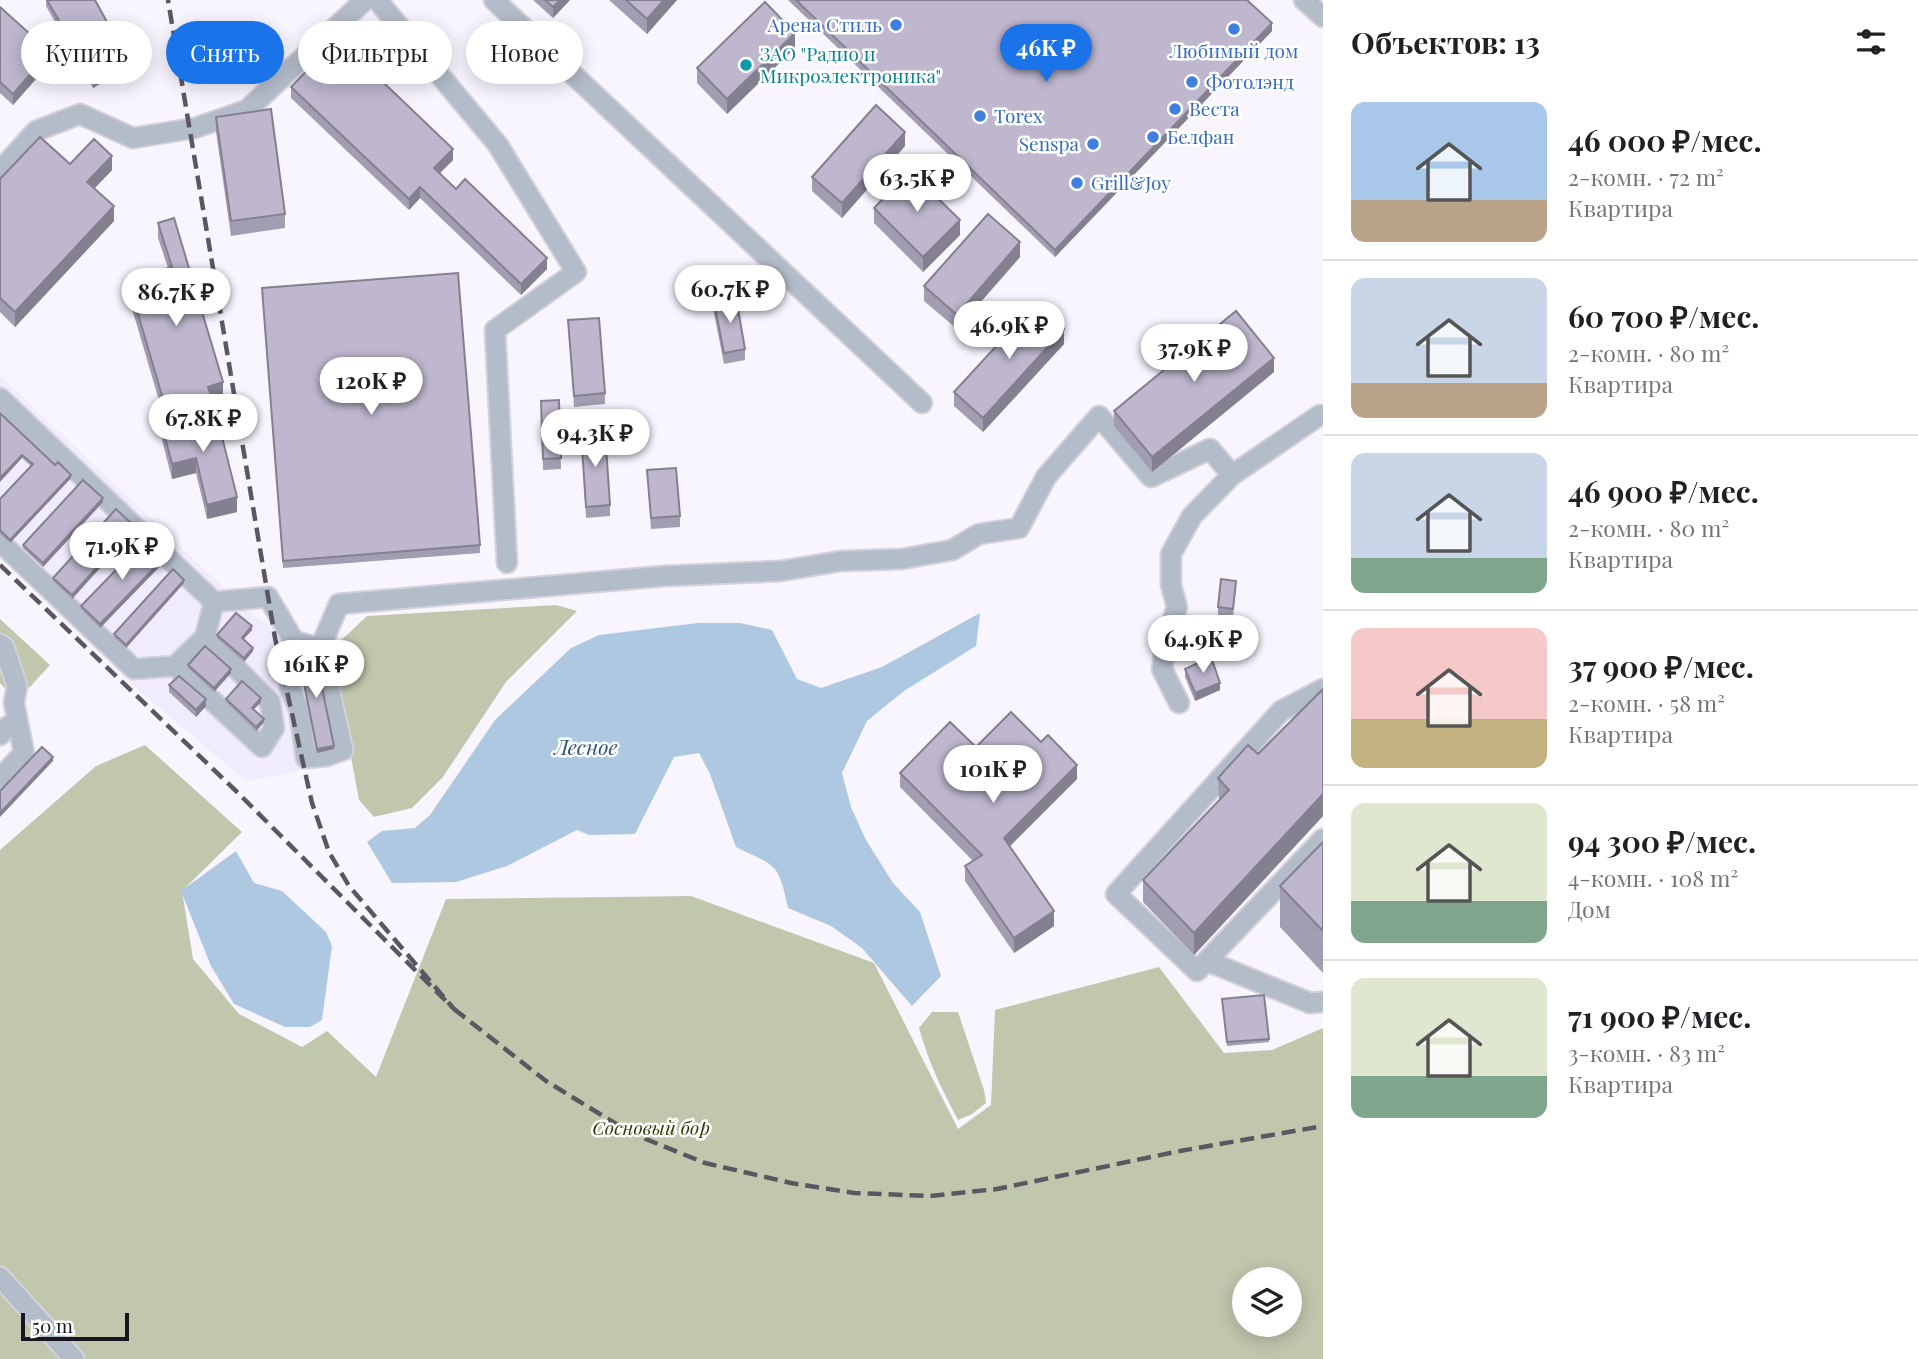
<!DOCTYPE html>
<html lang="ru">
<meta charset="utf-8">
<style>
:root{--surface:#fff;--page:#f6f6f6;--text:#202124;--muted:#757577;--line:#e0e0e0;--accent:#1a73e8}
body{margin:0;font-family:"Playfair Display",serif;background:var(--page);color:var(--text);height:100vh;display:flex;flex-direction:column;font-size:26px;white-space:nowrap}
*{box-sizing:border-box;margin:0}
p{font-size:23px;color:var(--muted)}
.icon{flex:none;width:38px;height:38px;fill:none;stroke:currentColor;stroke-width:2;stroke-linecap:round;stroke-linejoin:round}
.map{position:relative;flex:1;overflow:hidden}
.side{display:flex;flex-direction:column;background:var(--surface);width:595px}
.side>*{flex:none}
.guide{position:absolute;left:21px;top:21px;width:665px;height:63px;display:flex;gap:14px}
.buttons{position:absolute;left:1232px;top:1267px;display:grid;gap:14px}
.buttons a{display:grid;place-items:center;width:70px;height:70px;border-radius:50%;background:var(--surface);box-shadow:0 4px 18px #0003;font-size:35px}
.scale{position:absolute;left:21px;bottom:18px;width:108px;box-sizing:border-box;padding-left:7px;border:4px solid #17151d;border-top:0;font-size:19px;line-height:24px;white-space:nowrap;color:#17151d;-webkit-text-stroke:5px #fff;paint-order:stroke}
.price{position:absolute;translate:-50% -60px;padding:0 16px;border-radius:24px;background:#fff;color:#222;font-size:23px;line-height:46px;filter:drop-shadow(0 2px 4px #0008)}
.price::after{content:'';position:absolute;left:50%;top:42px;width:21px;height:16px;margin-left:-10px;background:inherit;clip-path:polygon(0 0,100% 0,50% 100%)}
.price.on{background:var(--accent);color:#fff}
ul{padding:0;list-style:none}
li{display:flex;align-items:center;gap:21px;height:175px;padding:0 28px}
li+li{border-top:2px solid var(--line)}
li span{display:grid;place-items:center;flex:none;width:196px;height:140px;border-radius:14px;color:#555}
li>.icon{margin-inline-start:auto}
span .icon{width:84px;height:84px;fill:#fffc;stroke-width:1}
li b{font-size:30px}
h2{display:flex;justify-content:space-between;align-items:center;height:84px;padding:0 28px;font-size:30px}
.chip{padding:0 24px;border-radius:32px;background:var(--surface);box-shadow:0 4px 18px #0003;font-size:24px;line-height:63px}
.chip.on{background:var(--accent);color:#fff}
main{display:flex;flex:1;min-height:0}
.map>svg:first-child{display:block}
</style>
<main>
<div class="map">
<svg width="1323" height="1359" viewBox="0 0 1323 1359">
<rect width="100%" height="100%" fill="#f8f5fe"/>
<polygon fill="#f1ebfe" points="0,376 256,618 346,660 352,761 246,781 137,689 0,555"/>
<g fill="#c0c7ad" fill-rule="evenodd">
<polygon points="556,605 577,611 506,682 443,777 412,808 374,817 359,800 331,650 367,616"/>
<polygon points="0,619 50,665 17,701 0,683"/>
<path d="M145,745L242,832L182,891L193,959L239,1014L302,1047L327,1031L376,1077L446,899L691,896L874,963L958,1129L991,1105L995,1010L1159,967L1224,1053L1272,1050L1323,1028V1359H0V850L96,766ZM1244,1279H1290V1325H1244Z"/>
<path d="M932,1012H958L984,1090L986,1103L972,1114L958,1120C942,1090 928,1061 919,1028Z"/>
</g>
<g fill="#adc8e0">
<path d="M980,613L976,646L904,691L867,721L842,773L851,807L866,840L893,883L920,912L941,976L912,1006L862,948L831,926L788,908C778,861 776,867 736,847L710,774L699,753L674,757L635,834L589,835L577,830L507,866L456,882L392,883L367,842L382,831L415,828L430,815L495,720L571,648L599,635L698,623H740L772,630L797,679L821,688L882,667Z"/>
<polygon points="236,851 254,883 282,891 326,932 332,946 322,1020 310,1027 285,1027 234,1004 211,966 181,891"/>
</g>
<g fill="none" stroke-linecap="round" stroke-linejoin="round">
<defs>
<g id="minor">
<polyline points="377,0 498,145 576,272 495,330 507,563"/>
<polyline points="494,0 922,403"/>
<polyline points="1304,0 1323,17"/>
<polyline points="0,171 36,131 80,114 133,138 195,128 247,110 365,0"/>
<polyline points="0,398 214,602 268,597 294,641 320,648 339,604 665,576 781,571 841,561 902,559 952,550 979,534 1019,528 1046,477 1099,416 1151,477 1210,449 1232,475 1320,415"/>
<polyline points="0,542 134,669 175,666 205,637 214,602"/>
<polyline points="294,641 287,661 290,689 299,709 306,758 327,756 343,750 320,648"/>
<polyline points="0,644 4,647 17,686 14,703 24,753 0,778"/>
<polyline points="175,666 262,747 274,728 270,702 205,637"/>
<polyline points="1323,689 1281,711 1116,894 1197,971 1323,839"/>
<polyline points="1179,703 1162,669 1166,641 1177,607 1171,585 1171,554 1192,516 1232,475"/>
<polyline points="0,735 8,726"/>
<polyline points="1207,961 1310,1003 1323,1002"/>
<polyline points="0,1277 74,1359"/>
</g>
</defs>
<use href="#minor" stroke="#d4d1da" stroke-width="23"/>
<use href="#minor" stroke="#b3bcc9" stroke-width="19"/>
<g stroke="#5a5760" stroke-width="4.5" stroke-dasharray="14 7" stroke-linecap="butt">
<polyline points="0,565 235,790 454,1009 349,886 329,852 312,803 275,638 168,0"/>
<polyline points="454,1009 546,1081 631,1133 705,1163 791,1183 854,1193 930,1196 997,1189 1180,1151 1323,1126"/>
</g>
</g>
<g fill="#a39db1">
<polygon points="46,0 95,0 107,30 97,36 115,75 93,88 46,6"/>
<polygon points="533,0 570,0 553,18"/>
<polygon points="609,0 677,0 647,34"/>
<polygon points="788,0 1247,0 1272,31 1055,257"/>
<polygon points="0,7 50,63 13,105 0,93"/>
<polygon points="795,48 727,114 697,83 697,68"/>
<polygon points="291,87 453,160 440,173 456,189 547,269 521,295 420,198 409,210 291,98"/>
<polygon points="216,117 285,214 285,228 231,236 216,132"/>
<polygon points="905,146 842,218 812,191 812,177"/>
<polygon points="70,164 112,170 95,188 114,221 15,327 0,312 0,179"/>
<polygon points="874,208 960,235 923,272 874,223"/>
<polygon points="158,223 223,397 212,400 213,413 237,512 207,519 196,473 172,479 162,440 162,426 177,422 174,411 163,414 128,295 128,280 168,268 158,238"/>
<polygon points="1020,257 957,329 924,301 924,286"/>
<polygon points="262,288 480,545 480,553 283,568"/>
<polygon points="714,302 745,349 745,360 724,364 714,313"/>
<polygon points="568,320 605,393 605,404 574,407"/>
<polygon points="1064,344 983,432 954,406 954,392"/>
<polygon points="1274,372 1152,472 1114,426 1114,411"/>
<polygon points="559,400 561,469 543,470 541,401"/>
<polygon points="0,413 55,465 71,478 10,543 0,534 0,499 31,466 22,458"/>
<polygon points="581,432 610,505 610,516 586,518"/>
<polygon points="647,470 680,516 680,527 651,529"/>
<polygon points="103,502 43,567 23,548 23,545"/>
<polygon points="134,530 72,599 53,581 53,578"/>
<polygon points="164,562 100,628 81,609 81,606"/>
<polygon points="184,583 126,648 114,637 114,634"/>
<polygon points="1236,588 1233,616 1218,615 1218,607"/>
<polygon points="252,630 243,639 253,651 244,662 217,638 217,635"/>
<polygon points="298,653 334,749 317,753"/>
<polygon points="188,665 231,673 214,692 188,668"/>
<polygon points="1185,669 1220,690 1195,701 1185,677"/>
<polygon points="169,685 206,706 196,717 169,692"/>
<polygon points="1323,689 1323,816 1194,955 1143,902 1143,880 1219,800 1218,778 1258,754"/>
<polygon points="226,699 261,702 254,709 264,722 256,731 226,702"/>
<polygon points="1041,742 1077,779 1010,846 1054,926 1014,953 965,881 965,866 973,861 900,787 900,773 976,747"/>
<polygon points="1323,842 1323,973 1280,927 1280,886"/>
<polygon points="1264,995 1269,1042 1227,1046 1222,999"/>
</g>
<g fill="#858090">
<polygon points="560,0 570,0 553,18 553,7"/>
<polygon points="664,0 677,0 647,34 647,19"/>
<polygon points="107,22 107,30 94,38 94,30"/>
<polygon points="1272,23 1272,31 1055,257 1055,250"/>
<polygon points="795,33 795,48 727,114 727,99"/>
<polygon points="50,52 50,63 13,105 13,94"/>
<polygon points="115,67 115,75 93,88 93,80"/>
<polygon points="905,132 905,146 842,218 842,203"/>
<polygon points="453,149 453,160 434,179 434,168"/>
<polygon points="112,156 112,170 87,196 87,182"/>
<polygon points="420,187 420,198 409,210 409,199"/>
<polygon points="114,206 114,221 15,327 15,312"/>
<polygon points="960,220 960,235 923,272 923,257"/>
<polygon points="1020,242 1020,257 957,329 957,315"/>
<polygon points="547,258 547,269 521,295 521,284"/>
<polygon points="1064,329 1064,344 983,432 983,418"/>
<polygon points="1274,358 1274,372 1152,472 1152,457"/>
<polygon points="223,382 223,397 208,401 208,387"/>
<polygon points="174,396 174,411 163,414 163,399"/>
<polygon points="213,401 213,415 178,426 178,411"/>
<polygon points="22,455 22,458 0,482 0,478"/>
<polygon points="196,458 196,473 172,479 172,464"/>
<polygon points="71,475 71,478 10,543 10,540"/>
<polygon points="237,497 237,512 207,519 207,505"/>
<polygon points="103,498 103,502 43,567 43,563"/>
<polygon points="134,526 134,530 72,599 72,595"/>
<polygon points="164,558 164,562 100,628 100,624"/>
<polygon points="184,580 184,583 126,648 126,645"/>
<polygon points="252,626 252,630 242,641 242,638"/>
<polygon points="253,648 253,651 244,662 244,658"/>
<polygon points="231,669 231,673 214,692 214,688"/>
<polygon points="1220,683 1220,690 1195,701 1195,693"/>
<polygon points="261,698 261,702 252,711 252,708"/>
<polygon points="206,699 206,706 196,717 196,710"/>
<polygon points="264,719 264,722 256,731 256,727"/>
<polygon points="334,746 334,749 317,753 317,749"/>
<polygon points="53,757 53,761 0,817 0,813"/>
<polygon points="1077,765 1077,779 1004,852 1004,838"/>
<polygon points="1323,794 1323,816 1194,955 1194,933"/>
<polygon points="1054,911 1054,926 1014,953 1014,938"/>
</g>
<g fill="#beb7ce" stroke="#858090" stroke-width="2">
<polygon points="47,0 95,0 107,22 94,30 115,67 93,80"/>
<polygon points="545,0 560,0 553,7"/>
<polygon points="626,0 664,0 647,19"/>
<polygon points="796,0 1247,0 1272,23 1055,250"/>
<polygon points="765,2 795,33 727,99 697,68"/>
<polygon points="0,7 50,52 13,94 0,82"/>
<polygon points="338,39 453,149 434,168 456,189 465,179 547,258 521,284 420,187 409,199 291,87"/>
<polygon points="876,105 905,132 842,203 812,177"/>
<polygon points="271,109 285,214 231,221 216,117"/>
<polygon points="40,137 70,164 94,139 112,156 87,182 114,206 15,312 0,298 0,179"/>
<polygon points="910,171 960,220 923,257 874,208"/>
<polygon points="988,214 1020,242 957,315 924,286"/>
<polygon points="174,218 223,382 208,387 213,401 178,411 174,396 163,399 128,280 172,267 158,223"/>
<polygon points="458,273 480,545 283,561 262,288"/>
<polygon points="736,298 745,349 724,353 714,302"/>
<polygon points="1036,303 1064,329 983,418 954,392"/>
<polygon points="1236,311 1274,358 1152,457 1114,411"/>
<polygon points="599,318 605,393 574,396 568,320"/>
<polygon points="559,400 561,458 543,459 541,401"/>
<polygon points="0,413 55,465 58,462 71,475 10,540 0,530 0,499 33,464 22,455 0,478"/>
<polygon points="216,413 237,497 207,505 196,458 172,464 162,426"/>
<polygon points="605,431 610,505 586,507 581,432"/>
<polygon points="676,468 680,516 651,518 647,470"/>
<polygon points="83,480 103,498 43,563 23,545"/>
<polygon points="116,509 134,526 72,595 53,578"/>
<polygon points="145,540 164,558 100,624 81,606"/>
<polygon points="173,569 184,580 126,645 114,634"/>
<polygon points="1221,579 1236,581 1233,609 1218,607"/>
<polygon points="236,613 252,626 242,638 253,648 244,658 217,635"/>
<polygon points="205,646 231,669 214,688 188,665"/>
<polygon points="314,649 334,746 317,749 298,653"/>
<polygon points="1211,657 1220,683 1195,693 1185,669"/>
<polygon points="179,676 206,699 196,710 169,685"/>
<polygon points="242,681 261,698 252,708 264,719 256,727 226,699"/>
<polygon points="1323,689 1323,794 1194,933 1143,880 1229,790 1218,778 1248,745 1258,754"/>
<polygon points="1011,712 1041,742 1048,735 1077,765 1004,838 1054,911 1014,938 965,866 982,855 900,773 950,722 976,747"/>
<polygon points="42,747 53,757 0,813 0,791"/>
<polygon points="1323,842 1323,931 1280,886"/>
<polygon points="1264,995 1269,1039 1227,1042 1222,999"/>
</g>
<g fill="#3f7fe0" stroke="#fff" stroke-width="2.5">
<circle cx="896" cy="25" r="7"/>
<circle cx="1234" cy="29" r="7"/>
<circle cx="1192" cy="82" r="7"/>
<circle cx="1175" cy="109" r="7"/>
<circle cx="980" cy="116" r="7"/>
<circle cx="1153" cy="137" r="7"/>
<circle cx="1093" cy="144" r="7"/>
<circle cx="1077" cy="183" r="7"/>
</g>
<circle fill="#0f9aa8" stroke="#fff" stroke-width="2.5" cx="746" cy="65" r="7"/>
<g text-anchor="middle" stroke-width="5" stroke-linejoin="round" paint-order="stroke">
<g font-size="19" fill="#366cbe" stroke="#fff" text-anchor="start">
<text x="882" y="32" text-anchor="end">Арена Стиль</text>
<text x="1234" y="58" text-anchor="middle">Любимый дом</text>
<text x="1206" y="89">Фотолэнд</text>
<text x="1189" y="116">Веста</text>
<text x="994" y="123">Torex</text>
<text x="1167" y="144">Белфан</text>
<text x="1079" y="151" text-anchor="end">Senspa</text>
<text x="1091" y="190">Grill&amp;Joy</text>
</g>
<g font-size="19" fill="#0d838f" stroke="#fff" text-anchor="start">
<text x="760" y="61">ЗАО "Радио и<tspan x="760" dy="22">Микроэлектроника"</tspan></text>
</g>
<g font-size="19" font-style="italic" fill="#313a01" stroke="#fff">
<text x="651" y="1135">Сосновый бор</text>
</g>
<g font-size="21" font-style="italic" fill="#295477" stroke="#fff">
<text x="586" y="755">Лесное</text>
</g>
</g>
</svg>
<div class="buttons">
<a><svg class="icon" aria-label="layers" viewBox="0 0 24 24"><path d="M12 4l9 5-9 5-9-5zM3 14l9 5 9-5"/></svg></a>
</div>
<div class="scale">50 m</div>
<b class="price on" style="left:1046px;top:84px">46K ₽</b>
<b class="price" style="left:917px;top:214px">63.5K ₽</b>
<b class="price" style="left:730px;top:325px">60.7K ₽</b>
<b class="price" style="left:176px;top:328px">86.7K ₽</b>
<b class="price" style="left:1009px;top:361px">46.9K ₽</b>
<b class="price" style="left:1194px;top:384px">37.9K ₽</b>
<b class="price" style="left:371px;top:417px">120K ₽</b>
<b class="price" style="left:203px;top:454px">67.8K ₽</b>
<b class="price" style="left:595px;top:469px">94.3K ₽</b>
<b class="price" style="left:122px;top:582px">71.9K ₽</b>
<b class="price" style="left:1203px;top:675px">64.9K ₽</b>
<b class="price" style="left:316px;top:700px">161K ₽</b>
<b class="price" style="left:993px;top:805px">101K ₽</b>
<div class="guide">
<a class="chip">Купить</a>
<a class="chip on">Снять</a>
<a class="chip">Фильтры</a>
<a class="chip">Новое</a>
</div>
</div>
<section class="side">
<h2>Объектов: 13<svg class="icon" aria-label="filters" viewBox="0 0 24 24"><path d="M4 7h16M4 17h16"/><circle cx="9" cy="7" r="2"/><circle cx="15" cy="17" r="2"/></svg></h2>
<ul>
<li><span style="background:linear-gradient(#a9c7e8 70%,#b9a48a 0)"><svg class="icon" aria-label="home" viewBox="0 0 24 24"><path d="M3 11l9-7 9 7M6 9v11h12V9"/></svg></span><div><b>46 000 ₽/мес.</b><p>2-комн. · 72 m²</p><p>Квартира</p></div></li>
<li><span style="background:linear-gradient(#c9d6e8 75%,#b9a48a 0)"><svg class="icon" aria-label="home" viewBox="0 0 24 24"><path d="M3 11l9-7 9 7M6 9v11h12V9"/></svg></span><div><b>60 700 ₽/мес.</b><p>2-комн. · 80 m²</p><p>Квартира</p></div></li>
<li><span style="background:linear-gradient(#c9d6e8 75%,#7fa58c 0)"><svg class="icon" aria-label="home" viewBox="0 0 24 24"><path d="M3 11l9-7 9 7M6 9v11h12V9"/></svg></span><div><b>46 900 ₽/мес.</b><p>2-комн. · 80 m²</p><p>Квартира</p></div></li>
<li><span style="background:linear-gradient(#f6c9c9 65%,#c2b280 0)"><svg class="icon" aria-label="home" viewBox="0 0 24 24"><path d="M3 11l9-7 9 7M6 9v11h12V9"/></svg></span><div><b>37 900 ₽/мес.</b><p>2-комн. · 58 m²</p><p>Квартира</p></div></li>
<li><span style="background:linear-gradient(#dfe7d0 70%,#7fa58c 0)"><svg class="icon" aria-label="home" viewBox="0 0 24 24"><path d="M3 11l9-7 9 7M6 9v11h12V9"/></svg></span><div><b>94 300 ₽/мес.</b><p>4-комн. · 108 m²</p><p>Дом</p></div></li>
<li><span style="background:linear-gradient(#dfe7d0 70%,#7fa58c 0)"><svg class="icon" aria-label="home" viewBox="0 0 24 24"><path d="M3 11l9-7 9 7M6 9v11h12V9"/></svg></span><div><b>71 900 ₽/мес.</b><p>3-комн. · 83 m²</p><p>Квартира</p></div></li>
</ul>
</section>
</main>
